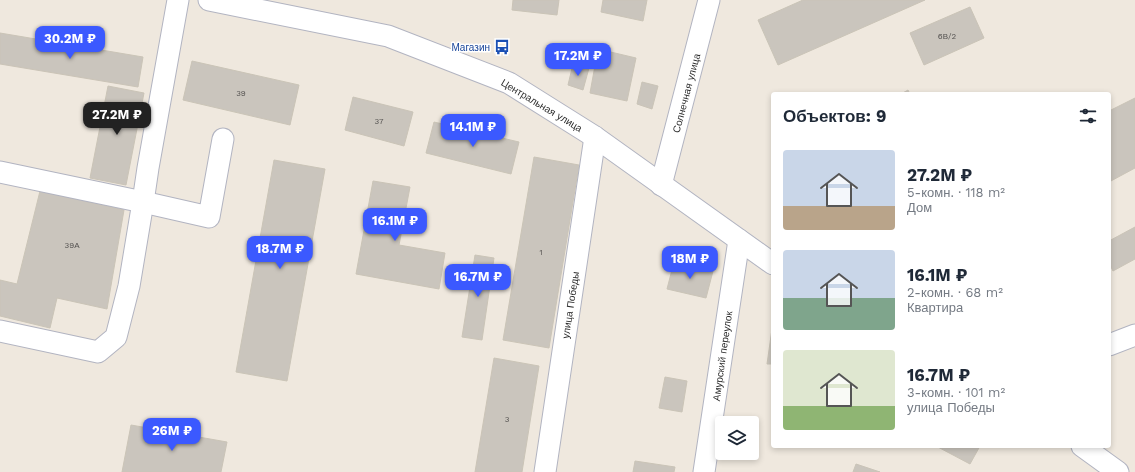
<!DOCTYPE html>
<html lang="ru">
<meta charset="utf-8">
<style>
:root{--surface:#fff;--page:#f6f6f7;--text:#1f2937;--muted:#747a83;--accent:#3b59ff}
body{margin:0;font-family:"Work Sans",sans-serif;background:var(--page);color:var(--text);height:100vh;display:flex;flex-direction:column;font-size:15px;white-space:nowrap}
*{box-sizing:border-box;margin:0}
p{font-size:13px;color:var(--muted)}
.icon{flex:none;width:22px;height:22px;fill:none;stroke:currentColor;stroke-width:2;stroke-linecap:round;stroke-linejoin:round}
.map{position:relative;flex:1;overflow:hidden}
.panel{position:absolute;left:771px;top:92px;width:340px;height:356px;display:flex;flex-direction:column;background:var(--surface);border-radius:4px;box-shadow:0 2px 6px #0003}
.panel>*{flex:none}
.controls{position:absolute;left:715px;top:416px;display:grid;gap:8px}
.controls a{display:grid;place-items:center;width:44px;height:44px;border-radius:4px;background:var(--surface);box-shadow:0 2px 6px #0003;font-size:20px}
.price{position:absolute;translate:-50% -34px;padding:0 9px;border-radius:8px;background:var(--accent);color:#fff;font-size:13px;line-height:26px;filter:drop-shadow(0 1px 2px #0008)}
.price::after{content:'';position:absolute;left:50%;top:24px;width:12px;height:9px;margin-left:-6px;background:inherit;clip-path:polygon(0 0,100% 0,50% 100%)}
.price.on{background:#222;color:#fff}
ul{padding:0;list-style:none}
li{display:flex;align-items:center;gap:12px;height:100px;padding:0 12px}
li span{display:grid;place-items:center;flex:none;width:112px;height:80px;border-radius:4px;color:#555}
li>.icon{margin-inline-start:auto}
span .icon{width:48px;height:48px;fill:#fffc;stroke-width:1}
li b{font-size:17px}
h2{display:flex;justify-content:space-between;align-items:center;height:48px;padding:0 12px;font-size:17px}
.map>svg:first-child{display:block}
</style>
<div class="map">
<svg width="1135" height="472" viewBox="0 0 1135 472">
<rect width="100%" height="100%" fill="#efe8de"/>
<g fill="#cac5bd" stroke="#cac4b7">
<polygon points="513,0 559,0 557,15 512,10"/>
<polygon points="603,0 647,0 643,21 601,12"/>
<polygon points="803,0 925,0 778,65 758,20"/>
<polygon points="970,7 984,38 924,65 910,33"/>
<polygon points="0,33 143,57 138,87 0,64"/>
<polygon points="598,49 636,58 627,101 590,93"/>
<polygon points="192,61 299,85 290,125 183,100"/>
<polygon points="573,64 589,68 583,90 568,85"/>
<polygon points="642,82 658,86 652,109 637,104"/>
<polygon points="108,86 144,93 126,185 90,178"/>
<polygon points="908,90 910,94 901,94"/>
<polygon points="353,97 413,112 404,146 345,130"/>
<polygon points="1135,98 1135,168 1109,182 1109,111"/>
<polygon points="434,122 519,142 511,174 426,153"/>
<polygon points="534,157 579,165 549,348 503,340"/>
<polygon points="274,160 325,169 287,381 236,372"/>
<polygon points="373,181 410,187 399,245 445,253 439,289 356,274"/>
<polygon points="40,191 124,210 107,309 57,298 50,328 0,316 0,280 17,284"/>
<polygon points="1135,227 1135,259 1113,271 1109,263 1109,241"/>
<polygon points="475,255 494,258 482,340 462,337"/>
<polygon points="674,262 713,271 706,298 667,289"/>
<polygon points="772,329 773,329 773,364 767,364"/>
<polygon points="494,358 539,366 522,472 475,472"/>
<polygon points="665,377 687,381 682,412 659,408"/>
<polygon points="131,425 227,442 221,472 122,472"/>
<polygon points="936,446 980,446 970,464"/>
<polygon points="635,461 675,467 674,472 633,472"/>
<polygon points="856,464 880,472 853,472"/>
</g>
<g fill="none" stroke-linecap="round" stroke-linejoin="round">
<defs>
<g id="minor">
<polyline points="209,0 388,36 509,83 595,137 773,264"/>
<polyline points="0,172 143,202 209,217 223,139"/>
<polyline points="661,185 709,0"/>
<polyline points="0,331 98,352 116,337 129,286 143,202 148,168 178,0"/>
<polyline points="1109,345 1135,335"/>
<polyline points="1082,446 1118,472"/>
<polyline points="545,472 595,137"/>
<polyline points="704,472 739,240"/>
</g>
</defs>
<use href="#minor" stroke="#b2b4c1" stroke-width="23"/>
<use href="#minor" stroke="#fff" stroke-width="21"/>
</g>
<defs>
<symbol id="bus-bare" viewBox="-9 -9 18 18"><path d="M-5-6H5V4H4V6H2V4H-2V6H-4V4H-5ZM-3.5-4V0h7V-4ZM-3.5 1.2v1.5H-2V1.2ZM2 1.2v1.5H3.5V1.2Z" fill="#1a4fb4" stroke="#fff" stroke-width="2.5" paint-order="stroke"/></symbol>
</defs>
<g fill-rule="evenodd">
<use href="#bus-bare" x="491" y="36" width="22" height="22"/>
</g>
<g text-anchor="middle" stroke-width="3" stroke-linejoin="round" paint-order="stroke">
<g font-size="8" fill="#545250">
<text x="947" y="39">6В/2</text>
<text x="241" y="96">39</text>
<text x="379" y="124">37</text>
<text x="72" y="248">39А</text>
<text x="541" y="255">1</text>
<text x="507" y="422">3</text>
</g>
<g font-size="10" fill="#164399" stroke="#fff" text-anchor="end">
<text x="490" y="51">Магазин</text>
</g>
<g font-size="10" fill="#2c2c2c" stroke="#fff">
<text transform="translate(686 93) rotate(-75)" y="4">Солнечная улица</text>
<text transform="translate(542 105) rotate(31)" y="4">Центральная улица</text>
<text transform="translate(570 305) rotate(-81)" y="4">улица Победы</text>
<text transform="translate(722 356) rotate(-82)" y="4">Амурский переулок</text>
</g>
</g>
</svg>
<div class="controls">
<a><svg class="icon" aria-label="layers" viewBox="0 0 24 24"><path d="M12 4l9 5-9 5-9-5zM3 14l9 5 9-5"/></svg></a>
</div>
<b class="price" style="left:70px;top:60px">30.2M ₽</b>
<b class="price" style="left:578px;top:77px">17.2M ₽</b>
<b class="price on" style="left:117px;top:136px">27.2M ₽</b>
<b class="price" style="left:473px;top:148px">14.1M ₽</b>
<b class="price" style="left:395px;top:242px">16.1M ₽</b>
<b class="price" style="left:280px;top:270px">18.7M ₽</b>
<b class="price" style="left:690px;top:280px">18M ₽</b>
<b class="price" style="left:478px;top:298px">16.7M ₽</b>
<b class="price" style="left:172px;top:452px">26M ₽</b>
<section class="panel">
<h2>Объектов: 9<svg class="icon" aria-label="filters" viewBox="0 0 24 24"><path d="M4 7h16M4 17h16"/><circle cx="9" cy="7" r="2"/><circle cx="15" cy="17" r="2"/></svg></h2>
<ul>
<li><span style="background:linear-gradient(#c9d6e8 70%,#b9a48a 0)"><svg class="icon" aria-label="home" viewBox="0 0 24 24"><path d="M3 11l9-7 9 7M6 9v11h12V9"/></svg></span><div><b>27.2M ₽</b><p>5-комн. · 118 m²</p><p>Дом</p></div></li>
<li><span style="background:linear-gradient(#c9d6e8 60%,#7fa58c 0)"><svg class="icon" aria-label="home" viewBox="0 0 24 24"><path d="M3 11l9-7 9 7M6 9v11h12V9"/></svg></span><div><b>16.1M ₽</b><p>2-комн. · 68 m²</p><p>Квартира</p></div></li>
<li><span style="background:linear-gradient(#dfe7d0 70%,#8fb573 0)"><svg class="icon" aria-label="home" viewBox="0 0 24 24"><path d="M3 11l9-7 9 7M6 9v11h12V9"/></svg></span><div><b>16.7M ₽</b><p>3-комн. · 101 m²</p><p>улица Победы</p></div></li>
</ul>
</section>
</div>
